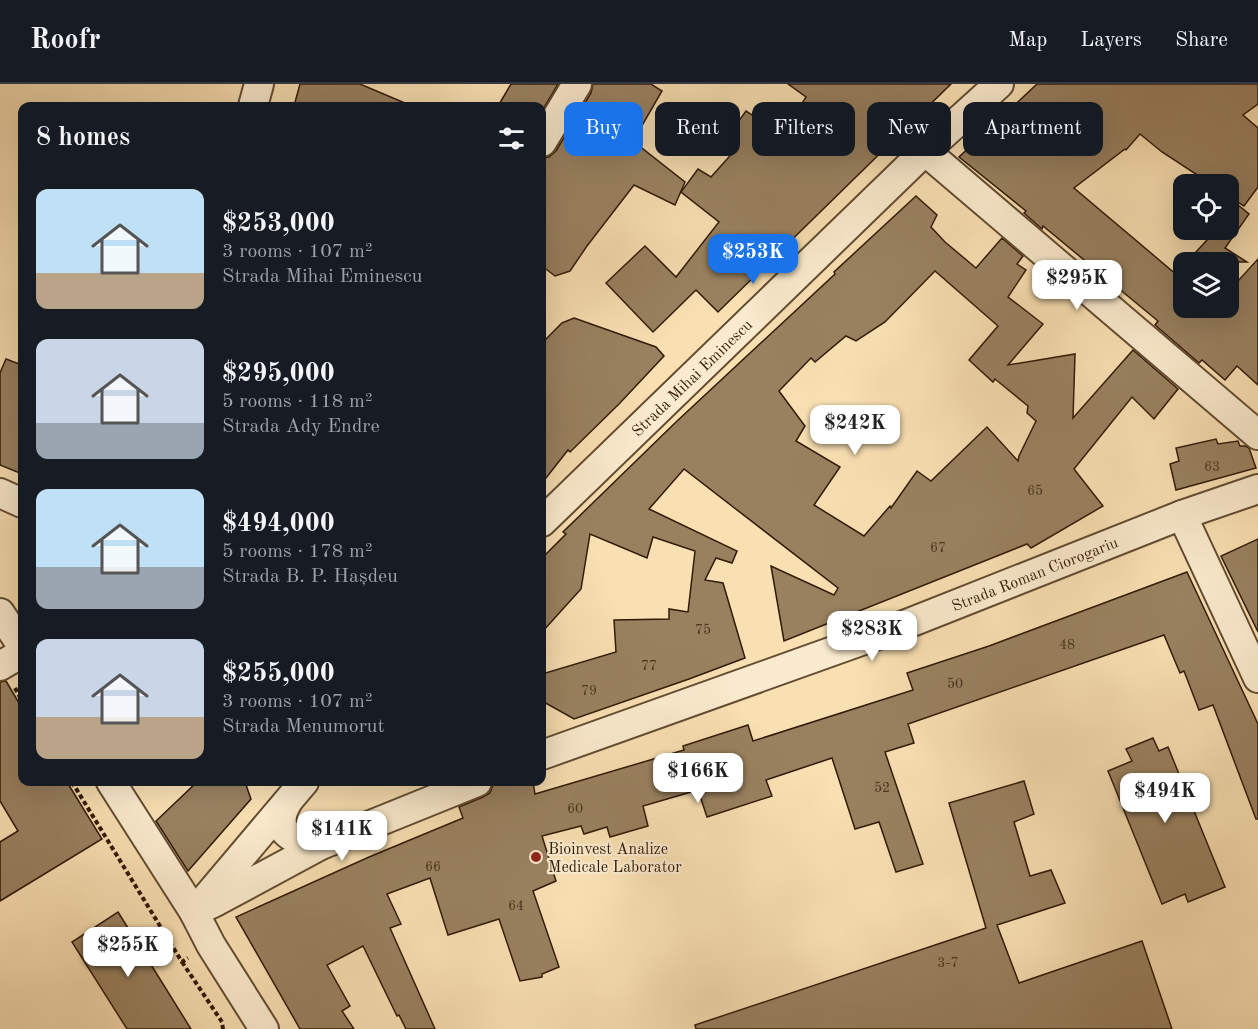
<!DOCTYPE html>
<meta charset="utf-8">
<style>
:root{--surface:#171b24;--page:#242831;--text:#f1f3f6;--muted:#9ea1a6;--line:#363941;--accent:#1a73e8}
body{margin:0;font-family:"Old Standard TT",serif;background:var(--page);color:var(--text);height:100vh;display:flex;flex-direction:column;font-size:22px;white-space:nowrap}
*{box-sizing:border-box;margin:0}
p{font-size:20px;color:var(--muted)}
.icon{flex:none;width:33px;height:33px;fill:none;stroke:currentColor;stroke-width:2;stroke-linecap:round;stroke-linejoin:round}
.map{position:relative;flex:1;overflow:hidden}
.drawer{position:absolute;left:18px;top:18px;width:528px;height:684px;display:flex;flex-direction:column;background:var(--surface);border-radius:12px;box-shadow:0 6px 24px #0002}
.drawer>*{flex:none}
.top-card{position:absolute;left:564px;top:18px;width:570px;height:54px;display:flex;gap:12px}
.tools{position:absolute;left:1173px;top:90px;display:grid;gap:12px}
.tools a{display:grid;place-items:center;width:66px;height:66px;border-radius:12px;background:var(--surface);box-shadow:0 6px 24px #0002;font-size:30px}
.price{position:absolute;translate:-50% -51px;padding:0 14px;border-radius:12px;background:#fff;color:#222;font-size:20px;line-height:39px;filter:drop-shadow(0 2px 3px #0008)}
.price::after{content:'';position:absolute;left:50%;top:36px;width:18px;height:14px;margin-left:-9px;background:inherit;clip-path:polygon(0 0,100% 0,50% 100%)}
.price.active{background:var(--accent);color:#fff}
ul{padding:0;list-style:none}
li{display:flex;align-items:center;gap:18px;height:150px;padding:0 18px}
li span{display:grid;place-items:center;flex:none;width:168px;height:120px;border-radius:12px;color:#555}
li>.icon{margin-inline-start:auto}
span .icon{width:72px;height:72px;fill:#fffc;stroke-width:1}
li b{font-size:26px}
h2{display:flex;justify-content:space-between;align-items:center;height:72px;padding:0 18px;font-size:26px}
.chip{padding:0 21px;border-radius:12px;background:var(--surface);box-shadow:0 6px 24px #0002;font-size:21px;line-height:54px}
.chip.active{background:var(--accent);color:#fff}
header{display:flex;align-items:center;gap:36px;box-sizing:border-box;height:84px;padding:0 30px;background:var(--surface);border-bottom:2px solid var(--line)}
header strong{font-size:28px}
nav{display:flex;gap:33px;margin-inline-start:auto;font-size:21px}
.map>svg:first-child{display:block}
</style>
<header>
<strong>Roofr</strong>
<nav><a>Map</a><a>Layers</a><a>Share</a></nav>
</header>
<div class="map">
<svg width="1258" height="945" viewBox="0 0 1258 945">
<rect width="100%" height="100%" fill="#f9e0b3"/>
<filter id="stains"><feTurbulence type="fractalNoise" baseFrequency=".00333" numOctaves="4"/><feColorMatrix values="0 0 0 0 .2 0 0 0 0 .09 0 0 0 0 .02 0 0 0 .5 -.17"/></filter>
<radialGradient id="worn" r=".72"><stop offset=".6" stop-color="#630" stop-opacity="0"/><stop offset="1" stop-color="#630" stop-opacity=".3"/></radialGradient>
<g fill="#998160" stroke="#311a06" stroke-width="1.5" fill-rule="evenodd">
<polygon points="300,0 360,0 412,22 294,22"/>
<polygon points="511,0 558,0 542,27 542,22 498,22"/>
<polygon points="593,0 651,0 662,7 633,57 685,98 675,121 634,101 587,162 570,187 555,192 542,182 542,74 549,73 556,67 591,9"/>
<polygon points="788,0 951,0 718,228 696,206 653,248 606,199 645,162 676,193 719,138 681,108 698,85 711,93 737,64 725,56 746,27 783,51 806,13"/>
<polygon points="1037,0 1258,0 1258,20 1243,31 1258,44 1258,103 1244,122 1228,112 1228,100 1211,100 1162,68 1140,50 1126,66 1125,65 1074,104 1184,197 1184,224 1228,224 1228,208 1258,175 1258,301 1237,282 1225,296 1202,276 1199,279 1155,241 1158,237 1043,142 1042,145 1024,129 1026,127 959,73"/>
<path d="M916,112L937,131L931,143L945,158L976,184L1002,154L1023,172L1017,180L1026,186L1008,213L1043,240L1008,281L1075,270L1073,334L1133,266L1178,305L1154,335L1132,313L1074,385L1103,422L1031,464L1027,460L784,557L771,482L834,511L838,504L684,385L649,425L737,467L732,479L716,474L705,496L723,499L745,574L689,595L574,635L542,617V590L616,568L614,536L669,535V525L688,528L695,467L653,453L647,474L590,450L581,505L542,548V474L566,450L563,448L676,338L835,190L834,188ZM935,187L998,242L969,276L993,298L995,295L1028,322L1027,329L1036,337L1019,372L1018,377L987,343L931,397L917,387L891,424L890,422L864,452L814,421L840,383L796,357L805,342L779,307L811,274L815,278L846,252L856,257L885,238Z"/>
<polygon points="1238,121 1249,130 1225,164 1247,178 1187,178 1216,146 1228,146 1228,131"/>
<polygon points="574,234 656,263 664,272 619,320 570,368 568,366 542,399 542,259 562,239"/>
<polygon points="6,275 22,281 22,390 0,381 0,289"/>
<polygon points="1216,355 1218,360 1238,357 1240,362 1245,362 1249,364 1256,384 1176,406 1170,380 1179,377 1176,364"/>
<polygon points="1258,455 1258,548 1221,472"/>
<polygon points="1187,488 1258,640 1258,735 1256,735 1213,621 1199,626 1184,587 1180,589 1164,551 908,640 914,659 885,668 923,780 896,788 879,738 855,745 832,674 766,696 772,712 707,733 698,706 643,722 648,742 610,753 607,743 584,750 581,742 542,752 556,797 533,807 559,883 542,890 542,893 520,897 499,835 448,851 430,794 387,810 401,840 390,844 435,945 406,945 399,931 397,932 363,862 327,881 350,922 342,927 354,945 300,945 236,833 369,773 463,734 459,723 483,713 490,709 493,701 493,698 533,698 535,710 684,666 683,662 748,641 753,657 913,606 907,589 989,562"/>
<polygon points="6,597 22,624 22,698 67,698 102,755 0,817 0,758 18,747 0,717 0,598"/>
<polygon points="1153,654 1159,667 1168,663 1225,803 1188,818 1185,810 1162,820 1108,687 1132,677 1126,665"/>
<polygon points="1024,697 1034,730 1014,738 1030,792 1051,786 1065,819 997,841 1019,899 1142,857 1172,945 696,945 695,941 986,844 949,719"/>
<polygon points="197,698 245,698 251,715 188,787 156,737"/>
<polygon points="118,828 163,900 191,945 127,945 72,858"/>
</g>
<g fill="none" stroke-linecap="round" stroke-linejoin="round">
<defs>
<g id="street">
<polyline points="253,22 259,0"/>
<polyline points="542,58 577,0"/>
<polyline points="925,67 1258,351"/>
<polyline points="0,409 22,419"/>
<polyline points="1182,431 1258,594"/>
<path id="s1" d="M542,438L925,67L999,0"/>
<polyline points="0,529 22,562"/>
<polyline points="0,582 22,569"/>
<path id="s2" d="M542,671L889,547L1182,431L1258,405"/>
<polyline points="111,698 194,828 211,861 264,945"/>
<path d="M287,719C285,723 282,728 282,733C278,754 306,759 321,761"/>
<polyline points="201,820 304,698"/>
<polyline points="194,828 217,817 321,761 477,698"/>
</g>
</defs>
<use href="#street" stroke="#634c31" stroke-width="32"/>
<g stroke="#311a06" stroke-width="4" stroke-dasharray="4.5 3" stroke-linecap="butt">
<polyline points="15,604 22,617"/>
<polyline points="72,698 182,878 188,874"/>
<polyline points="182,878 222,938 223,945"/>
</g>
<use href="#street" stroke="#fbebce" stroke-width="28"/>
</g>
<circle fill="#8f2418" stroke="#fbebce" stroke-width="2" cx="536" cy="773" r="6"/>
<g text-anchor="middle" stroke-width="4.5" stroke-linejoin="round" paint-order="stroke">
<g font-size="14" fill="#4b341c">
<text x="1212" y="387">63</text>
<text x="1035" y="411">65</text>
<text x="938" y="468">67</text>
<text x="703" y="550">75</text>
<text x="1067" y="565">48</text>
<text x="649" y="586">77</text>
<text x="955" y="604">50</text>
<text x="589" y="611">79</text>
<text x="882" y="708">52</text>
<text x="575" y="729">60</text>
<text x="433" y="787">66</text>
<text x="516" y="826">64</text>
<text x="948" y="883">3-7</text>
</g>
<g font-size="16" fill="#311a06" stroke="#fbebce">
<text dy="6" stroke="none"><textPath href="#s1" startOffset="208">Strada Mihai Eminescu</textPath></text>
<text dy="6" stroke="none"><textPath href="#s2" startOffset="525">Strada Roman Ciorogariu</textPath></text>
</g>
<g font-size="16" fill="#311a06" stroke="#fbebce" text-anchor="start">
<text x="548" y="770">Bioinvest Analize<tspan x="548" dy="18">Medicale Laborator</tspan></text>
</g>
</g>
<rect width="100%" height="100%" filter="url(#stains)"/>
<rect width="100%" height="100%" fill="url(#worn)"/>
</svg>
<div class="tools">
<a><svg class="icon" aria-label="locate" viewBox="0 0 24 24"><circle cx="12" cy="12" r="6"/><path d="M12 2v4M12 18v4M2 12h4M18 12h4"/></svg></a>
<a><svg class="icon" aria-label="layers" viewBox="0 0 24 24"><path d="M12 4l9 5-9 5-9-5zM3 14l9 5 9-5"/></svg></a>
</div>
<b class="price active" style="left:753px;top:201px">$253K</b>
<b class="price" style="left:1077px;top:227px">$295K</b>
<b class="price" style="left:855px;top:372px">$242K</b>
<b class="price" style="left:872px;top:578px">$283K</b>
<b class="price" style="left:698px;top:720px">$166K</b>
<b class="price" style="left:1165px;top:740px">$494K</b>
<b class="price" style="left:342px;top:778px">$141K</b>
<b class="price" style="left:128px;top:894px">$255K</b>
<div class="top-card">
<a class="chip active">Buy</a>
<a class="chip">Rent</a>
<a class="chip">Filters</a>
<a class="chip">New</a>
<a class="chip">Apartment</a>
</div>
<section class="drawer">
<h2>8 homes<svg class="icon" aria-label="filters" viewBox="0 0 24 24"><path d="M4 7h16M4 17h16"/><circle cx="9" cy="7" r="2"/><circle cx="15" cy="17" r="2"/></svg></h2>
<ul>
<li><span style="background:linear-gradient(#bfe0f5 70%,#b9a48a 0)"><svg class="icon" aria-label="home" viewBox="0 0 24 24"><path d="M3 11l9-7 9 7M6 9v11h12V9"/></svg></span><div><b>$253,000</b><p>3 rooms · 107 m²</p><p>Strada Mihai Eminescu</p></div></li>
<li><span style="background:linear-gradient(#c9d6e8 70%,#9aa5b1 0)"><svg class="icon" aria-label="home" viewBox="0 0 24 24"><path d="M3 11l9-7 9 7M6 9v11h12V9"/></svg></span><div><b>$295,000</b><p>5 rooms · 118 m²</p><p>Strada Ady Endre</p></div></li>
<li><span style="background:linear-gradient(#bfe0f5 65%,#9aa5b1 0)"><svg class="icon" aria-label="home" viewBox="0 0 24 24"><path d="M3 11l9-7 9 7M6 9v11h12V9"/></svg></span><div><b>$494,000</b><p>5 rooms · 178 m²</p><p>Strada B. P. Hașdeu</p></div></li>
<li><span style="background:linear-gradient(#c9d6e8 65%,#b9a48a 0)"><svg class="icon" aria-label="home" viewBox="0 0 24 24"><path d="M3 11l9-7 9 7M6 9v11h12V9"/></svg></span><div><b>$255,000</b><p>3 rooms · 107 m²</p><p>Strada Menumorut</p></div></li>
</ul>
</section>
</div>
